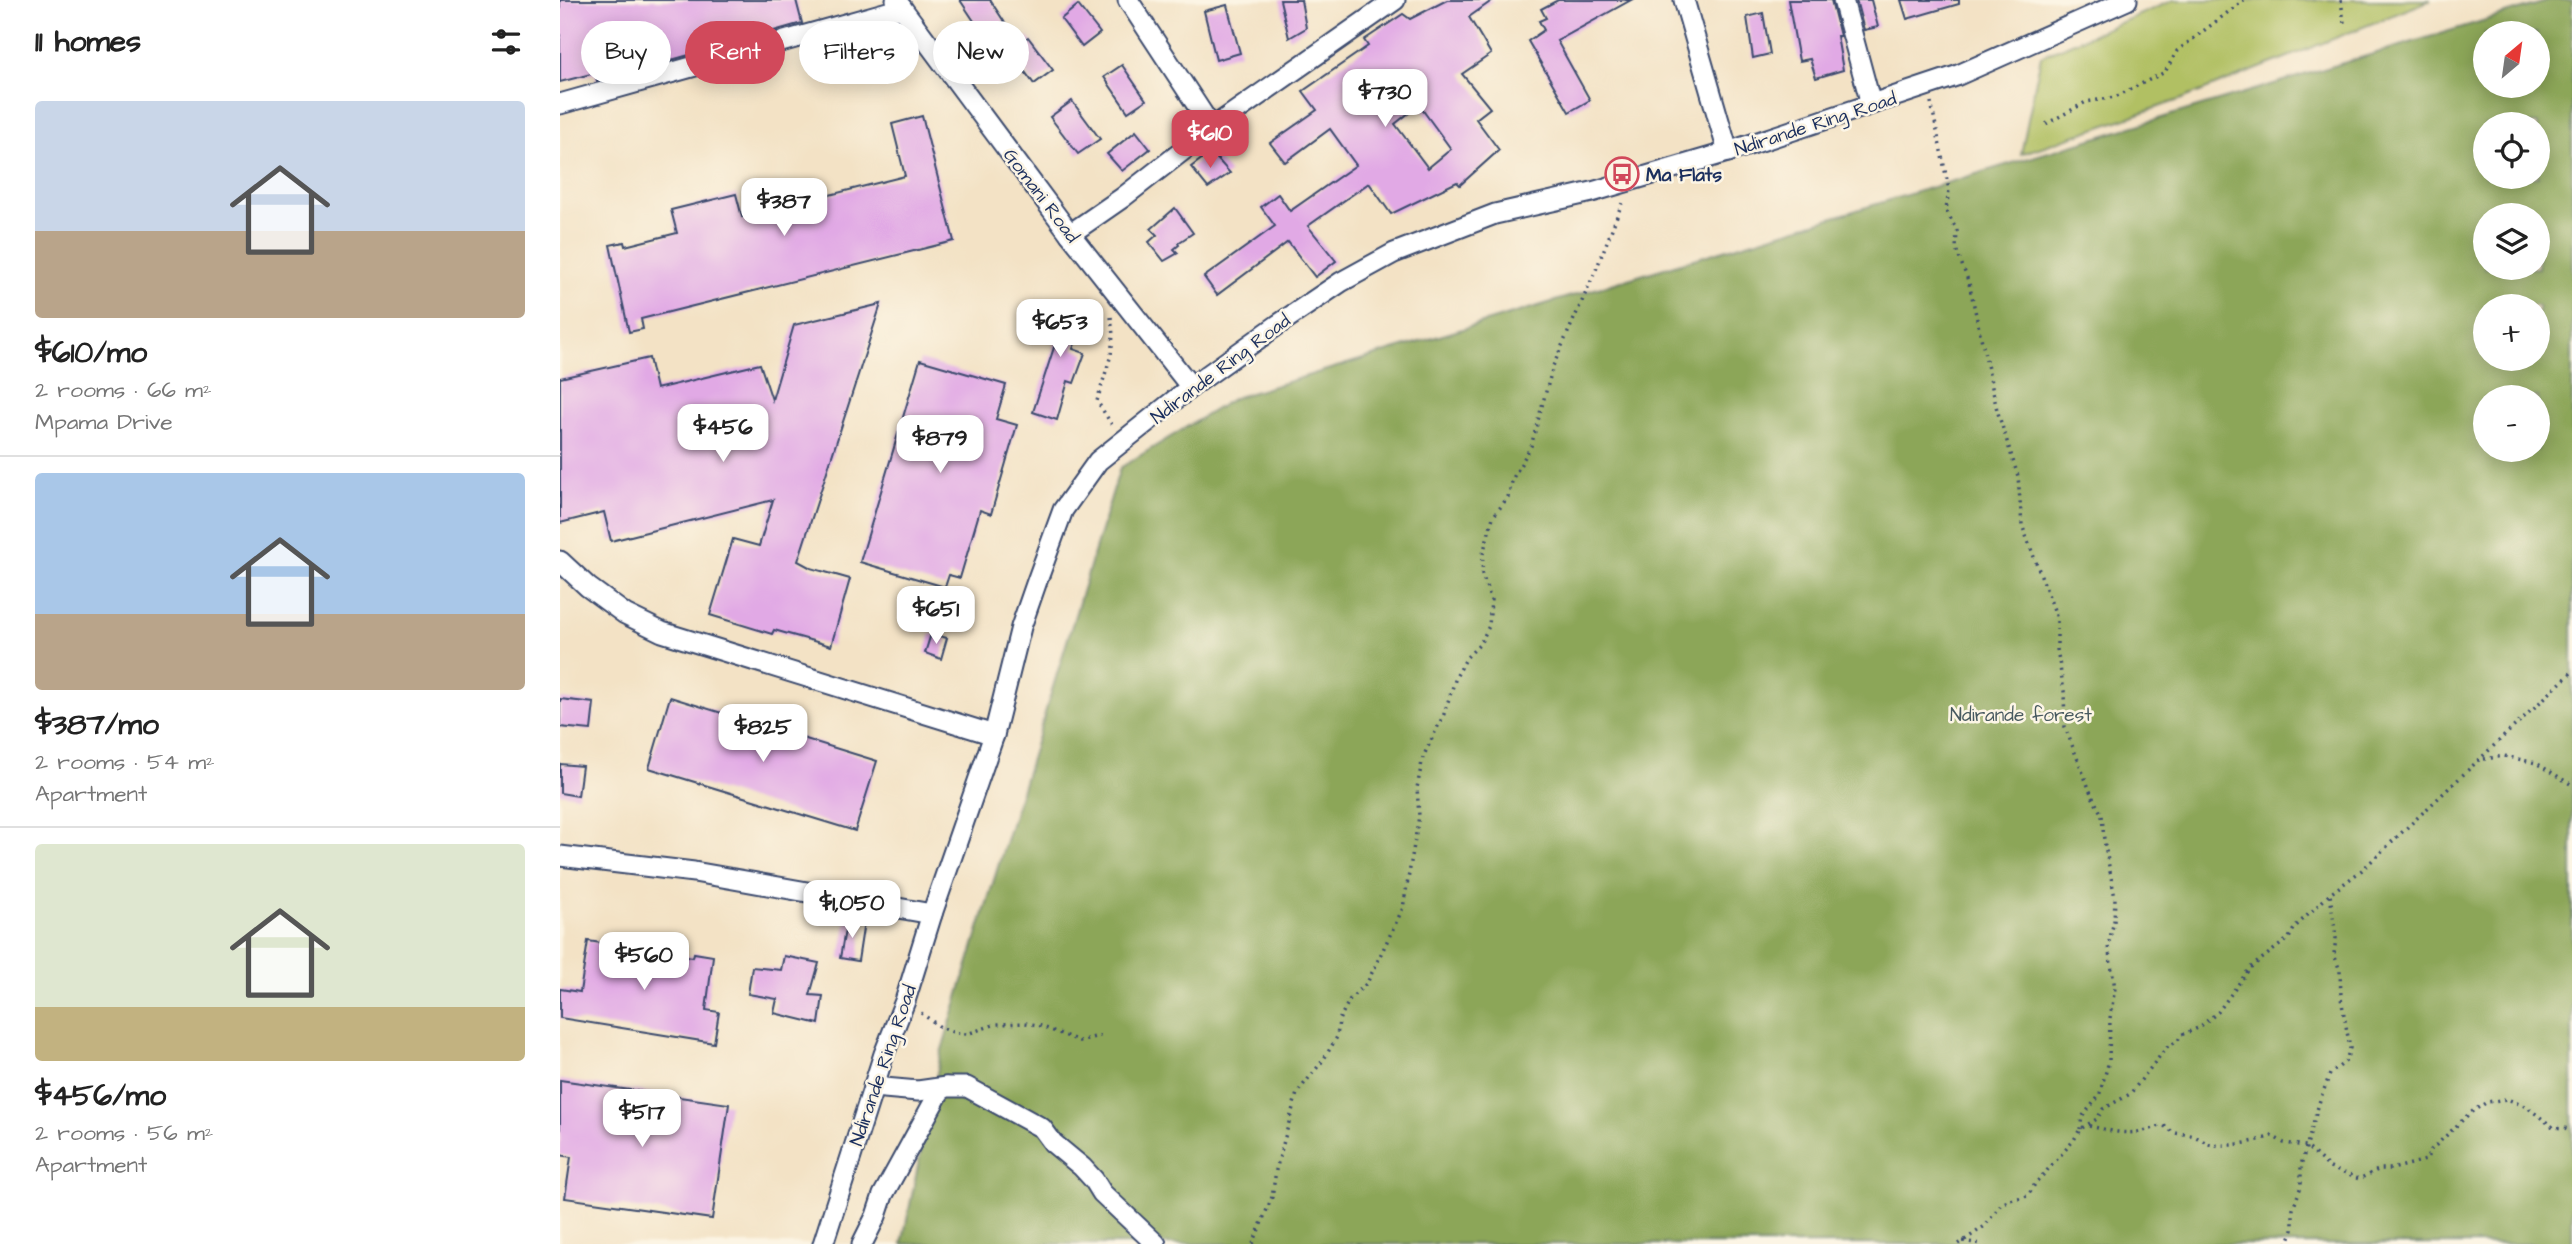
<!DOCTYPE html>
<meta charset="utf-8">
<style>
:root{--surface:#fff;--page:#f2f2f2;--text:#222;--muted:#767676;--line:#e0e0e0;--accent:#d1495b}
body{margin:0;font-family:"Architects Daughter",sans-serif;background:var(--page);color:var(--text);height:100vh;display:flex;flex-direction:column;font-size:26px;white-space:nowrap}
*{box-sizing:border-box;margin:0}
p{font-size:23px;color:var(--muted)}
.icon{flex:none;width:38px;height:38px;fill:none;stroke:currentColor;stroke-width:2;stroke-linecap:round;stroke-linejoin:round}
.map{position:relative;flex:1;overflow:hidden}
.details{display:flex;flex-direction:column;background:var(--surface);width:560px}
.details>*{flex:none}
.top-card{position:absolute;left:21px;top:21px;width:665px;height:63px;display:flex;gap:14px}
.needle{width:46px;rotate:29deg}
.tools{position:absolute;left:1913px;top:21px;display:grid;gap:14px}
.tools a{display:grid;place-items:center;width:77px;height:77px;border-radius:50%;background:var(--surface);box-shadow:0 4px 18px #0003;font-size:35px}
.price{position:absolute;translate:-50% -60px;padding:0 16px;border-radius:14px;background:#fff;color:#222;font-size:23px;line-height:46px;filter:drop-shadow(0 2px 4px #0008)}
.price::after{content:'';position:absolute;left:50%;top:42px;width:21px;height:16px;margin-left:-10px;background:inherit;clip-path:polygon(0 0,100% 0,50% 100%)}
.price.on{background:var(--accent);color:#fff}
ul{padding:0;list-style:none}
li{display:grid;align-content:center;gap:14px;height:371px;padding:0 35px}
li+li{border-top:2px solid var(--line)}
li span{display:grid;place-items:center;height:217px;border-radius:7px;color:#555}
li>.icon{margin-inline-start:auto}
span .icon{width:126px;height:126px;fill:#fffc;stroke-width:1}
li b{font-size:30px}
h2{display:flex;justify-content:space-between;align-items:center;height:84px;padding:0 35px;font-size:30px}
.tag{padding:0 24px;border-radius:32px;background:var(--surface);box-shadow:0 4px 18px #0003;font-size:24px;line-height:63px}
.tag.on{background:var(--accent);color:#fff}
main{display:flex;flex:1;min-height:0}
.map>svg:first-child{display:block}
</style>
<main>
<section class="details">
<h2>11 homes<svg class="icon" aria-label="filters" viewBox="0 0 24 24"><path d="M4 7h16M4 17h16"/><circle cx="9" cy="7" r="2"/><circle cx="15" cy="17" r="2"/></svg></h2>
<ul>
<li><span style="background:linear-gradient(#c9d6e8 60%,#b9a48a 0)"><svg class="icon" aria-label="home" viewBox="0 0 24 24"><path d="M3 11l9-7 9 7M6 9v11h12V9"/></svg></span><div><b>$610/mo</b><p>2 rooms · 66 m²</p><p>Mpama Drive</p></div></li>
<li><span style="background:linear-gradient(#a9c7e8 65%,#b9a48a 0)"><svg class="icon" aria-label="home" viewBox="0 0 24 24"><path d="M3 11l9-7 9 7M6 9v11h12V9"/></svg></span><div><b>$387/mo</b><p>2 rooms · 54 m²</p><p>Apartment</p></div></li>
<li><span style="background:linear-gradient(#dfe7d0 75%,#c2b280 0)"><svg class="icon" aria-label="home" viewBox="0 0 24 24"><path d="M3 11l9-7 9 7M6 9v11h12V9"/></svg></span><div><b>$456/mo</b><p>2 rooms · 56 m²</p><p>Apartment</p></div></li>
</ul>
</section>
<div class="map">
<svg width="2012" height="1244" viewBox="0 0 2012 1244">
<rect width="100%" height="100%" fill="#fcf5e5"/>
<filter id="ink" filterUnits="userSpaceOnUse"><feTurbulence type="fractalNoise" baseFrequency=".0143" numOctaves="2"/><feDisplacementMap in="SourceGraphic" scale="14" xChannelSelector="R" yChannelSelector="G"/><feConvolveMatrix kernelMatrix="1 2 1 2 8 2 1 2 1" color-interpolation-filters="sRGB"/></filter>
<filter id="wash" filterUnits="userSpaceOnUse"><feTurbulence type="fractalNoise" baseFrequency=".00686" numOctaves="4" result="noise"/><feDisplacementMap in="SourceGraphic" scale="28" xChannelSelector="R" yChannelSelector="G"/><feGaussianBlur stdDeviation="1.57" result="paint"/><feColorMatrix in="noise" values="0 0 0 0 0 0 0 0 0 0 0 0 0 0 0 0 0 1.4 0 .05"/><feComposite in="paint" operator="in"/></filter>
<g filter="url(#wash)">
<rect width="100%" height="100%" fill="#f3e2c5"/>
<polygon fill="#b1c063" stroke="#667860" stroke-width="2" points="1614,0 1871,0 1622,99 1461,154 1481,56"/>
<path fill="#8ca659" stroke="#546a5c" stroke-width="2" fill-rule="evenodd" d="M1992,0H2012V1244H342L381,1053L560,468L674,398ZM1925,33H1978V86H1925ZM1925,124H1978V177H1925ZM1925,215H1978V268H1925ZM1925,306H1978V359H1925ZM1925,397H1978V450H1925Z"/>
<g id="blocks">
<g fill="#e1a9e5" fill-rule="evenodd">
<polygon points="0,0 236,0 242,23 37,81 35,73 0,82"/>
<polygon points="400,0 430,0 447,26 426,39"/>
<polygon points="720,0 741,0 746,28 729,38"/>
<path d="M887,0H933L909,17L931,54L902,74L930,108L916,119L939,150L900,185L897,182L831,214L809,183L748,226L776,261L755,277L728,242L657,295L644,277L715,226L701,207L718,194L730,211L796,165L770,129L725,162L710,143L757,110L743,91L808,46L804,40L843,14L850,19ZM859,105L891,149L868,168L835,124Z"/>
<polygon points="998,0 1071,0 997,41 1030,100 1009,112 968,41 984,30 979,21 986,18 981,9"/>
<polygon points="1228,0 1271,0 1280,36 1277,36 1283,70 1256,78 1250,59 1239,61"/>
<polygon points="1296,0 1311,0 1318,27 1304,30"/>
<polygon points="1341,0 1399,0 1399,4 1347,19"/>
<polygon points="518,5 540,33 522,47 501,19"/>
<polygon points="667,5 680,53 656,60 644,11"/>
<polygon points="1203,13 1210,54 1193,58 1187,17"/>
<polygon points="468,37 493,70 474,84 449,50"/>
<polygon points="562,65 586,100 568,112 544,77"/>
<polygon points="512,101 540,139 518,154 490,117"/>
<polygon points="362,116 394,241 81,319 83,329 69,332 50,245 64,242 65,246 117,233 111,210 176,194 182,217 345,176 332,124"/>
<polygon points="576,131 590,149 562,171 547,154"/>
<polygon points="651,152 670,173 648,188 631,167"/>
<polygon points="615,208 633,233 618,243 619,245 614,249 618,253 604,261 589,242 597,235 591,229"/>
<polygon points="492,300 517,310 514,318 523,322 513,349 525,353 514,383 508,381 497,420 473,412 498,335 481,328"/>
<polygon points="321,304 238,561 251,568 290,579 271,646 214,630 212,634 150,615 173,539 199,546 213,500 51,541 44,512 0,523 0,378 89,358 96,389 200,364 212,400 234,325"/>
<polygon points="360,360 446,385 436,419 457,425 431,514 420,510 400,578 389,575 385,587 300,562"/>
<polygon points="371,634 387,638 381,659 365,653"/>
<polygon points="110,697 317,761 295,831 89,768"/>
<polygon points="0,699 34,703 31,730 0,727"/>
<polygon points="0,764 22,766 18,796 0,793"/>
<polygon points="287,919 304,922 298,961 280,958"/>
<polygon points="28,941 133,957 134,953 153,956 146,1010 159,1012 154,1043 0,1018 0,989 20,992"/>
<polygon points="224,956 259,963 250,995 263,996 259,1024 214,1013 217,999 188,994 192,967 221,970"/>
<polygon points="0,1080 169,1104 152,1219 5,1198 11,1157 0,1155"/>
</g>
</g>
</g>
<g filter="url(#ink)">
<use href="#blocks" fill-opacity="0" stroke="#3b4a6d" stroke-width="2"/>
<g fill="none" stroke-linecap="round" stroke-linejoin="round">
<defs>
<g id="minor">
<polyline points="336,0 510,234 631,387"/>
<polyline points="568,0 652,128"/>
<polyline points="1124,0 1168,152"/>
<polyline points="1283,0 1311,104"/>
<polyline points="0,104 342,8"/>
<polyline points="510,234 562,198 652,128 835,0"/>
<polyline points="0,561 28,587 65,614 102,632 434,735"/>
<polyline points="0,856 134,872 372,914"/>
<polyline points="313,1087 358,1091 386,1087"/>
<polyline points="263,1244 324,1054 345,1001 372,914 434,735 461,627 477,581 503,510 538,461 631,387 719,324 781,282 834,253 935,214 1032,192 1168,152 1396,76 1567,0"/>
<polyline points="302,1244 316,1216 323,1195 380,1091 386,1087 407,1087 482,1128 493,1143 522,1167 534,1180 542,1193 596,1244"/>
</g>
</defs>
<use href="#minor" stroke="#3b4a6d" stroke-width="23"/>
<g stroke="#3b4a6d" stroke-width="3.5" stroke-dasharray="2 5" stroke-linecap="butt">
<polyline points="1781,0 1784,23"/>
<polyline points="1371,102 1389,190 1386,210 1397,231 1396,249 1409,283 1437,410 1458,476 1462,525 1497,618 1497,649 1504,691 1505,727 1532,796 1542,815 1544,840 1555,898 1554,921 1548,946 1555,988 1550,1018 1549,1061 1539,1096 1522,1117 1520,1129"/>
<polyline points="1486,124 1526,102 1555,97 1605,72 1617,51 1684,0"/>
<polyline points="551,317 553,335 551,355 537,401 552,425"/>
<polyline points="1917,760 1944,756 1976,763 2012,785"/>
<polyline points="361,1013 380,1027 395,1033 407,1034 436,1024 465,1023 478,1025 519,1041 543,1035"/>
<path d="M1529,1126C1561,1133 1570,1137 1603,1125C1620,1138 1617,1131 1634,1136C1639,1138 1644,1142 1649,1144C1668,1148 1694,1142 1712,1136L1724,1143L1746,1146L1770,1168L1799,1179L1820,1169H1832L1866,1160L1871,1150L1910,1113L1927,1102L1947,1099L1967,1107L1993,1127L2012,1129"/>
<polyline points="1403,1241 1421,1244"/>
<polyline points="693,1244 712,1197 716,1170 737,1093 764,1059 777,1037 779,1020 790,999 807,983 843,908 859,816 857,788 863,757 884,714 896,677 907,657 920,644 929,626 931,600 922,574 923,554 933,517 948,497 953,478 971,446 993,366 1036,270 1062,203"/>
<polyline points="1399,1244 1425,1226 1441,1204 1453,1199 1468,1196 1475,1184 1514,1140 1520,1129 1537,1119 1543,1109 1570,1094 1607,1047 1618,1041 1621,1035 1638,1028 1658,1012 1690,968 1729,938 1735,927 1770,894 1802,870 2012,672"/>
<polyline points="1727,1244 1733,1230 1733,1209 1741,1186 1741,1165 1760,1100 1770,1074 1786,1061 1790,1048 1781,998 1780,971 1774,954 1776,938 1770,894"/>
</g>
<use href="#minor" stroke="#fff" stroke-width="19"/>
</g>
</g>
<defs>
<symbol id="bus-ring" viewBox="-11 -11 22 22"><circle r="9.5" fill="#fcf5e5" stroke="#d1495b" stroke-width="1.5"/><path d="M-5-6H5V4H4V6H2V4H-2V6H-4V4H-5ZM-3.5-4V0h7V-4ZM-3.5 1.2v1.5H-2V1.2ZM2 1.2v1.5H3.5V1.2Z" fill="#d1495b"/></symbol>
</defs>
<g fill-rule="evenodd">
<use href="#bus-ring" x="1043" y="155" width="38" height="38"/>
</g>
<g text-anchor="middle" stroke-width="5" stroke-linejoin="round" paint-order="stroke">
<g font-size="19" fill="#1b2f5e" stroke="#fcf5e5">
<text transform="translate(1255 123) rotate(-18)" y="7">Ndirande Ring Road</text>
<text transform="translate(482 195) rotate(53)" y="7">Gomani Road</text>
<text transform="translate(660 368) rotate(-37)" y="7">Ndirande Ring Road</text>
<text transform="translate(322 1065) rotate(-71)" y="7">Ndirande Ring Road</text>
</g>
<g font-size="19" font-weight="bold" fill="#1b2f5e" stroke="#fcf5e5" text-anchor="start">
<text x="1086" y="181">Ma Flats</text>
</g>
<g font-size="19" fill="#485a60" stroke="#fcf5e5">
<text x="1461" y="721">Ndirande forest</text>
</g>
</g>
</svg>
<div class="tools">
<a><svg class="needle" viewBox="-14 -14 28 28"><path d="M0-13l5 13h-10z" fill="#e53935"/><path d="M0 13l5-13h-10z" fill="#767676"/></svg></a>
<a><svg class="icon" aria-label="locate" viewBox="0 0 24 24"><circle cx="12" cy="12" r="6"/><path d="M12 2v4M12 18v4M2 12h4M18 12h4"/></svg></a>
<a><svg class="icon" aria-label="layers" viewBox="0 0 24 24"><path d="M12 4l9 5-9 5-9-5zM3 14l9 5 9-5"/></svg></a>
<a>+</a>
<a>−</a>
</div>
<b class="price" style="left:825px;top:129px">$730</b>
<b class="price on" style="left:650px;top:170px">$610</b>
<b class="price" style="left:224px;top:238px">$387</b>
<b class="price" style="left:500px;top:359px">$653</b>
<b class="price" style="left:163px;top:464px">$456</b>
<b class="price" style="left:380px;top:475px">$879</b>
<b class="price" style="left:376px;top:646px">$651</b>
<b class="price" style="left:203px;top:764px">$825</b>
<b class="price" style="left:292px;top:940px">$1,050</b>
<b class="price" style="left:84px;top:992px">$560</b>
<b class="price" style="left:82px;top:1149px">$517</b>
<div class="top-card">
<a class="tag">Buy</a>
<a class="tag on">Rent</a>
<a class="tag">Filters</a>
<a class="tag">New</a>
</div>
</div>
</main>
